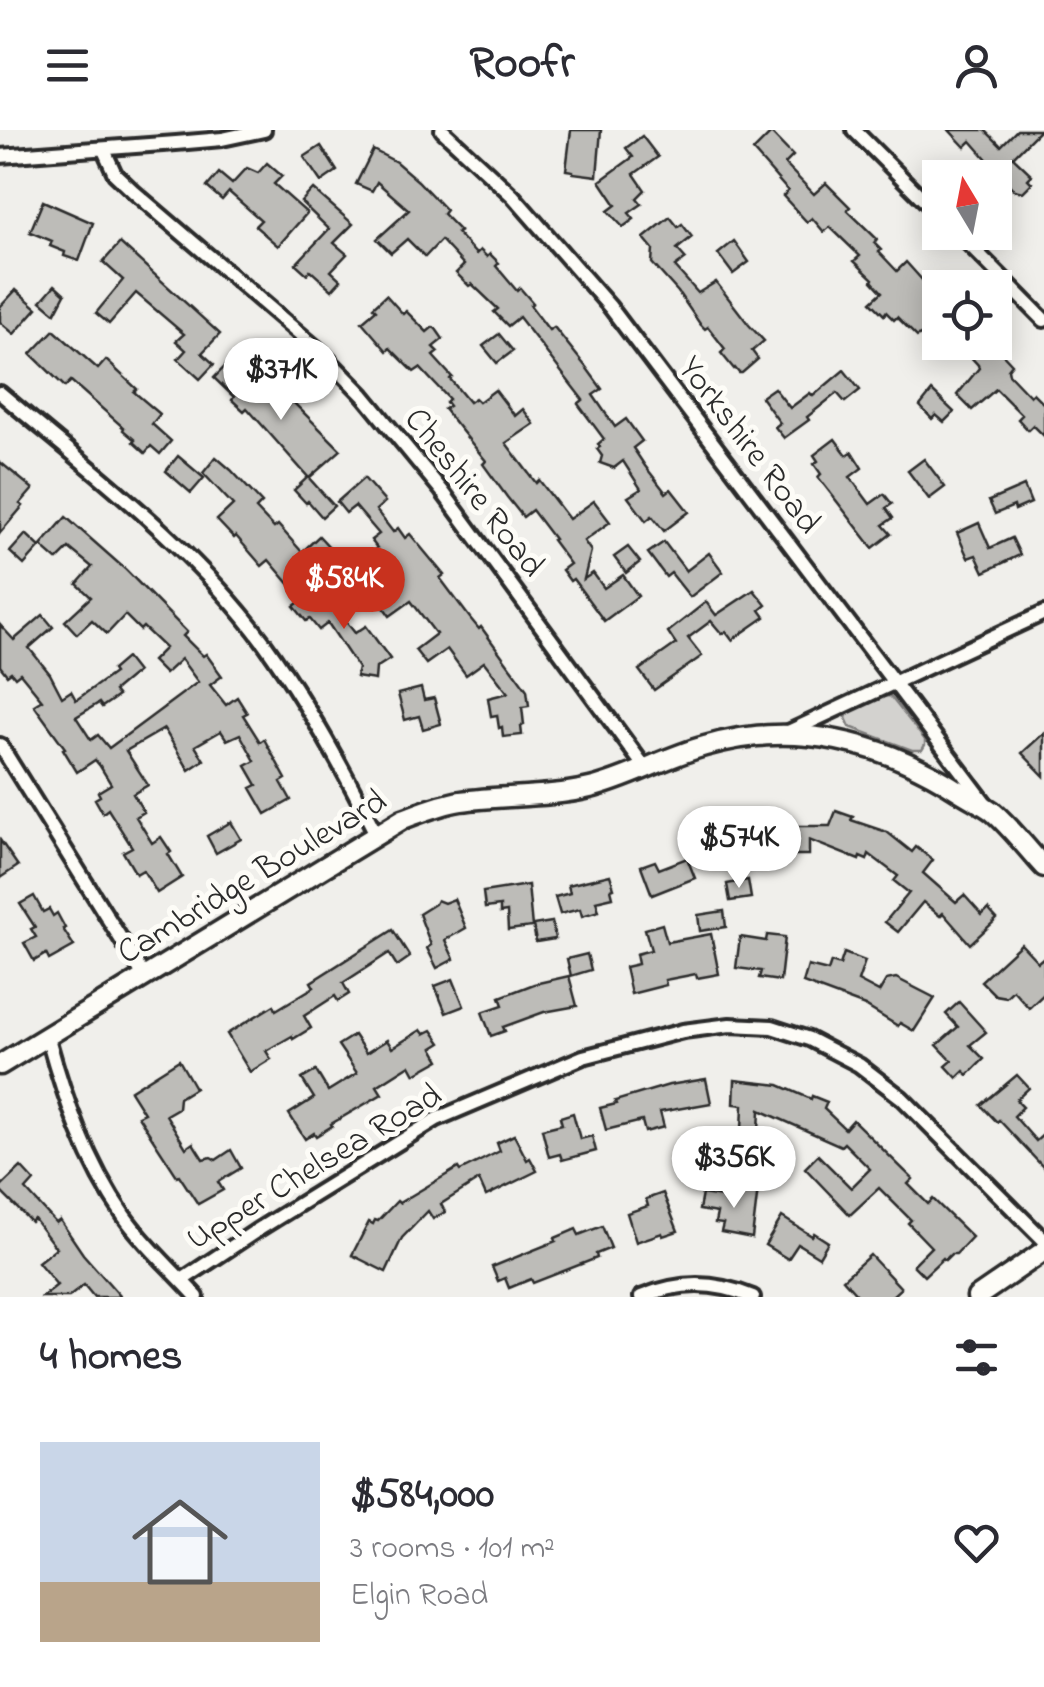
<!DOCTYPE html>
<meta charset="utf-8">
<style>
:root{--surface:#fff;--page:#f2f2f3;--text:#2b2b33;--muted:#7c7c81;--accent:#c8321e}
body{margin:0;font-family:"Indie Flower",sans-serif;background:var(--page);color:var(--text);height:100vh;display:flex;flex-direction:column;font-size:38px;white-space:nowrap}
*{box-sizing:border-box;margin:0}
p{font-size:32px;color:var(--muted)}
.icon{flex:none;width:55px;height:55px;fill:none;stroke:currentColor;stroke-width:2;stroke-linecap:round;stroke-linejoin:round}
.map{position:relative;height:1167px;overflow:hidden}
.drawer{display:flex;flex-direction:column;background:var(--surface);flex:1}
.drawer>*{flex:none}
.needle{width:65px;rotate:350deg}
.buttons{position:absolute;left:922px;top:30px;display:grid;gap:20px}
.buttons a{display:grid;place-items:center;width:90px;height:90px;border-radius:0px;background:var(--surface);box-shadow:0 5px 25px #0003;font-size:50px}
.price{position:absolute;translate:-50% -85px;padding:0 22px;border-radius:35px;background:#fff;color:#222;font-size:32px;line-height:65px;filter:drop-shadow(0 2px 5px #0008)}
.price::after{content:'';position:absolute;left:50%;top:60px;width:30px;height:22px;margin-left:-15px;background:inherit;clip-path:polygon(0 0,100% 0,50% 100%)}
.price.current{background:var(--accent);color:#fff}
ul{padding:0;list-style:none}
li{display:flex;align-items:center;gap:30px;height:250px;padding:0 40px}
li span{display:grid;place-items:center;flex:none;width:280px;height:200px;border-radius:0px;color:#555}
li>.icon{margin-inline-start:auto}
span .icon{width:120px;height:120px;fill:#fffc;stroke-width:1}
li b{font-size:42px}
h2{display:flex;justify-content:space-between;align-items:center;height:120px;padding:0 40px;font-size:42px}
header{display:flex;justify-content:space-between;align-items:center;height:130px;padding:0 40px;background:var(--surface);font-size:45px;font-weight:800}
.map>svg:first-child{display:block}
</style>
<header><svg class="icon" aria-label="menu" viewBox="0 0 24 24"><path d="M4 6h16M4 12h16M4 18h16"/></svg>Roofr<svg class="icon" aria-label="person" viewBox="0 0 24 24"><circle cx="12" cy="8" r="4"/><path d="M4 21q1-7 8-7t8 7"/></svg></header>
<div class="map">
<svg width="1044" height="1167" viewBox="0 0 1044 1167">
<rect width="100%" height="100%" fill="#f0efeb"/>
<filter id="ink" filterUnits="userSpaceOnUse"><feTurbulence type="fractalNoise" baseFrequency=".01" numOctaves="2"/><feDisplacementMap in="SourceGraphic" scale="20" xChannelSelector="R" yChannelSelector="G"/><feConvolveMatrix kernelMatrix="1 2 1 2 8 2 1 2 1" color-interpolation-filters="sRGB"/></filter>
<g filter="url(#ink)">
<polygon fill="#d3d2cf" stroke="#7f7e7d" stroke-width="2.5" points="890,566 925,610 925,615 922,620 912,620 850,597 846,588 849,580 878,567"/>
<g fill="#bdbcb8" stroke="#2b2b2b" stroke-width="2.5">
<polygon points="571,0 601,0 597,46 573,43 573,41 566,40"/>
<polygon points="949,0 985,0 1001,16 1017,0 1040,0 1013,27 1032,45 1028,49 1032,53 1023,62 1014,60 971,11 965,17"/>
<polygon points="771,3 793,26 785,34 814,64 826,53 850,77 847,80 877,109 874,113 881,120 879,122 897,141 906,132 940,170 940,224 920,205 917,207 897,187 894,190 886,182 884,185 871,172 882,162 872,151 873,149 854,131 860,126 830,97 824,102 812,88 807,92 783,66 788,61 753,21"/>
<polygon points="642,6 658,27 634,44 645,60 637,68 642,74 629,83 634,89 623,97 608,81 616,75 600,51 633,27 626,18"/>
<polygon points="321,16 337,41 321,52 304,27"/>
<polygon points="373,20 396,32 418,51 446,80 443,84 460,101 457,103 476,124 480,120 487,127 490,124 499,133 496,136 517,161 520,158 533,173 530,175 549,200 554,197 586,237 602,259 593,265 615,297 626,289 642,311 633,318 645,336 666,363 671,359 689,382 664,401 652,386 646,391 628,367 641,359 623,331 614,338 600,333 602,326 597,319 600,317 598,314 604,309 578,274 583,270 519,187 508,196 494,182 498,179 472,154 469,156 456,143 464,135 441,110 425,127 407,109 391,123 377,109 409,80 377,52 372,61 356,54"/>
<polygon points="267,33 282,46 274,54 307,83 278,116 255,96 261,90 229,62 222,70 207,57 219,43 232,54 247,38 258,43"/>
<polygon points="313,59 353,94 334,113 347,124 331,141 341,150 332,160 310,140 307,144 296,134 329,99 301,72"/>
<polygon points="43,71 93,93 79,131 64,126 65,122 50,116 52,111 30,102"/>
<polygon points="670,87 678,97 682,94 692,107 677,119 686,129 675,137 698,163 716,152 749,195 764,211 752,221 758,229 742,243 739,243 735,238 734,239 721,223 725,219 708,197 705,199 700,194 678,162 652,133 653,119 644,108"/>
<polygon points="734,111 749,132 733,144 718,124"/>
<polygon points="120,113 220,204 202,223 214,234 200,249 178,229 186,220 176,211 184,204 136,163 109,194 96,183 123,150 103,132"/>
<polygon points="55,155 65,164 55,183 41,171"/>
<polygon points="16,160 37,178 14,204 0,192 0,177"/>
<polygon points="386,165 403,184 406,181 427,202 433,197 436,199 443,209 433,217 438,222 433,226 452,247 450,249 469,272 475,268 479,272 495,260 515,286 523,279 534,294 506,313 536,353 539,350 569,389 594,371 610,392 584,411 591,421 584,449 593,443 604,458 623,445 638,466 604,491 573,449 570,451 562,440 570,434 552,410 554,409 532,380 523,387 507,367 483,334 486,331 444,279 449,276 446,272 449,269 420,238 414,242 390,218 387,221 362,192 376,180 373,177"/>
<polygon points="54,200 98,239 106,230 137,259 134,262 160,284 152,294 171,311 160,324 151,316 145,323 133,312 135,310 123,300 124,298 71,251 65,257 31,224"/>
<polygon points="499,204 513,221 497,233 483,216"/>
<polygon points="957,212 981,212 992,223 997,218 1012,234 1008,239 1009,244 1030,266 1033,263 1044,274 1044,306 1033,295 1028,300 1018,289 1022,285 996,259 972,280 957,265 979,238 978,235"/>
<polygon points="241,220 341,320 309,348 334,376 322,387 308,371 306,373 294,360 308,347 247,278 244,281 232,270 234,267 214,248"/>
<polygon points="844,240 860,260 845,272 837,263 807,287 809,290 784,308 775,297 780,293 761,267 774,258 790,278 810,263 813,266"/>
<polygon points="932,261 954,282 944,292 936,285 932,289 920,276"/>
<polygon points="835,309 847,325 852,322 862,338 850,347 870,374 884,364 892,374 886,378 893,388 883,395 891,404 873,418 818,347 821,344 814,334 818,331 814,325"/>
<polygon points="178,326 204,348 191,363 166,341"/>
<polygon points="216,327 231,340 262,373 256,379 274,398 278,395 302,422 319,406 331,419 291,456 269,430 262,436 236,406 234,408 217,390 233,375 203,343"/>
<polygon points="924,329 945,357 929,369 908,341"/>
<polygon points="0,332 33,359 20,374 23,376 0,403"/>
<polygon points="364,348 385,372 376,380 393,402 398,398 405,408 410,404 444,445 440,448 470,488 479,499 481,497 527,560 529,576 522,577 524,595 521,596 522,605 503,607 502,597 499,598 497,585 491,586 488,568 508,563 484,532 466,545 447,519 426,534 415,520 436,504 411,471 390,486 353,435 377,418 371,410 379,404 355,376 346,383 337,372"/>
<polygon points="1024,356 1031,373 1015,380 1014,376 995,384 989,371"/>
<polygon points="66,387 126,440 187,502 183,506 203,526 206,524 222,546 210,555 226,575 237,567 247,583 243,585 260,612 264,609 286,649 281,652 291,670 266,684 251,658 257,655 246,636 255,631 240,604 227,610 221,601 195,616 204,630 189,640 164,599 126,621 148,655 133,664 144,682 136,687 152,713 161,707 171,722 168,724 182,747 157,763 143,740 136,744 123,722 132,717 108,679 103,683 95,669 100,666 98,662 111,654 100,636 95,630 77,642 63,619 65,618 34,575 42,570 20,543 15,547 11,542 7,545 0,536 0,495 14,510 43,485 53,497 29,518 50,544 62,567 71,561 76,570 114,543 112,540 126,528 137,542 114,561 118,566 102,577 99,573 76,587 91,610 98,605 109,618 198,552 181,529 165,544 152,531 165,518 143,497 140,500 125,485 107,504 92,490 77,504 65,491 91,467 77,454 92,437 69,418 57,430 41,416"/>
<polygon points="979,393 990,418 1012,408 1020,425 984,442 976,425 968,428 957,403"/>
<polygon points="26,404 40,417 24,435 10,422"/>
<polygon points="664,412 686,441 709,423 723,442 690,467 671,443 666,447 648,423"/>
<polygon points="628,417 640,432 626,443 614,427"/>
<polygon points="333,456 344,468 334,476 355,503 366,496 390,529 376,538 375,550 356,547 358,538 328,493 319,500 310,489 306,491 294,476 316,460 321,466"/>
<polygon points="754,460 766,475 760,480 765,487 732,510 726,502 722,504 711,491 688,508 702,526 654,560 639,540 676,514 668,502 706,472 716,485"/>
<polygon points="421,558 424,570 434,568 441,594 423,599 419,586 405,590 398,564"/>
<polygon points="1044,603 1044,646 1022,623"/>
<polygon points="836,681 853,687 851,690 887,702 912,722 916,717 933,730 923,743 956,772 964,765 982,785 988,779 997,789 970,814 943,783 940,786 923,772 898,802 885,792 909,763 894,751 898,746 869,724 867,730 860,727 859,730 809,710 809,725 793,725 793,720 744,720 744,724 708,730 704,709 761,701 761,696 830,696"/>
<polygon points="231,692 241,709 216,723 207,706"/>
<polygon points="0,710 18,736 0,748"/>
<polygon points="687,728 695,748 652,765 641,736 655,731 659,739"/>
<polygon points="610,745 614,758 611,759 613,767 596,771 599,781 582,786 580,779 560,784 555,767 570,763 568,755"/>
<polygon points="748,750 751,768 730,771 727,754"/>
<polygon points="528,755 532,797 508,800 507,782 500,783 500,776 485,778 483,762"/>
<polygon points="34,766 43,782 49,779 53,786 57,783 65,798 63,799 74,816 49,830 46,824 34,831 24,813 36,807 31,799 35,797 20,774"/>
<polygon points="454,769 466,798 445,810 454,829 437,838 427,818 431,815 419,784 435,774 437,770 444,773"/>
<polygon points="724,781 726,797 700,801 698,785"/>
<polygon points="552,792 555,809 536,812 533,795"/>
<polygon points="662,794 667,812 711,804 719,844 697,848 696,844 665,850 666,855 631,864 625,837 638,834 636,824 651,820 645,799"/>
<polygon points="393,800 410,827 397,836 389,823 343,853 349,864 338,871 335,866 304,886 311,898 293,909 292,906 266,921 271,929 250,942 227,904 274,875 276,880 314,857 311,852"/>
<polygon points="767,805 785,807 780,851 759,848 761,841 736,838 740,807 766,811"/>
<polygon points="1021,814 1038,832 1044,827 1044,864 1029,878 1013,860 1006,867 995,865 981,851"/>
<polygon points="844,823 865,831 858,851 879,862 886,850 896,848 935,868 914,901 900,893 898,896 865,876 803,853 808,836 828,841 831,832 840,835"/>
<polygon points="587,824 591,840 571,846 567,829"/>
<polygon points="569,846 577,876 544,882 503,897 505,901 491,906 482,882 503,875 500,867 534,854"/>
<polygon points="453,849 464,876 446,883 435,856"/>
<polygon points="959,872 986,902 970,915 984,929 968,945 964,941 957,948 946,936 952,931 937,915 958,897 946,884"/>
<polygon points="421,900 424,904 432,900 441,913 433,918 440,930 415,944 410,935 377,956 382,964 331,994 332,996 316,1006 314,1003 305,1009 289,984 314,968 302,949 316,941 328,961 357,943 338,915 354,905 366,923 387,910 392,918"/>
<polygon points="179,930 195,958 179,968 178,978 166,985 186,1018 193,1013 203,1029 211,1027 216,1030 231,1020 241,1038 218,1052 223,1060 198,1074 179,1045 177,1046 138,986 144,983 130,961"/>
<polygon points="1017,945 1029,958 1016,970 1023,977 1014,986 1036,1011 1044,1004 1044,1038 999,990 997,992 981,975"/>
<polygon points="706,949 711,973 660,982 664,997 645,1002 642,991 606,1000 600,978 616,974 615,971 669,955"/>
<polygon points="735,950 779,955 811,969 812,966 827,972 824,979 845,999 853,990 913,1049 908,1054 928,1074 933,1069 972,1107 956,1124 951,1124 945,1130 943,1128 924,1146 913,1135 931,1117 908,1093 911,1090 879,1058 850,1085 805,1038 818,1025 851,1058 870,1039 844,1013 841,1016 760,980 759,1001 742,1000 743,975 734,974"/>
<polygon points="573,983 580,1009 592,1006 596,1021 562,1030 560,1024 549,1027 542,999 562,994 560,987"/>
<polygon points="514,1005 527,1030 530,1028 537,1041 486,1066 479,1050 441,1074 445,1082 433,1089 428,1081 402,1108 386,1142 352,1125 369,1092 373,1094 375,1090 378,1091 397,1071 399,1073 458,1038 460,1041 500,1021 497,1013"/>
<polygon points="21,1037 34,1051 26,1060 56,1093 60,1090 83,1124 121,1167 94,1167 84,1155 69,1167 42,1167 57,1155 38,1132 56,1118 34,1089 31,1092 0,1061 0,1057"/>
<polygon points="740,1055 758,1058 752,1108 721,1102 723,1094 715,1093 717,1083 699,1080 702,1064 738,1069"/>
<polygon points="663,1063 678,1101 663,1106 662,1103 636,1112 627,1083 648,1076 646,1069"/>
<polygon points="782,1087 812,1106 814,1103 828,1112 819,1127 798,1114 788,1129 765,1115"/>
<polygon points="602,1096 611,1118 596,1124 597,1128 533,1153 531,1149 509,1158 505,1148 498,1151 492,1137 556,1111 555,1108 576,1099 579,1105"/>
<polygon points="870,1125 901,1158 891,1167 859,1167 843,1149"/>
</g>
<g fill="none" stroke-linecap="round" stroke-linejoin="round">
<defs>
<g id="minor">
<polyline points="442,0 513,66 610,177 986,674"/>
<polyline points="854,0 940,86"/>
<polyline points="104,20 115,44 134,62 321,222 363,265 442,361 646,639"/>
<polyline points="0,26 176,13 222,9 264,0"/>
<polyline points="957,102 1044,190"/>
<path d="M0,263C90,339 195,418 265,514C308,574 343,638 376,704"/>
<polyline points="784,604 1044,483"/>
<polyline points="0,615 144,846"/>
<path d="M48,908C65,970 87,1033 124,1086C145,1116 173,1140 197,1167"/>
<polyline points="182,1150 256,1101 437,989 583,927 683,901 730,895 772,897 809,909 859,935 902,968 1044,1110"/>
<path d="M641,1167C680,1151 714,1151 753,1167"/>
</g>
<g id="tertiary">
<path d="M0,935L403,689C422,682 441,674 461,671C504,665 547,668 590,658C630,648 665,627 705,616C794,590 882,611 959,661C970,668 982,674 992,681C1011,697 1027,719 1044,737"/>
<polyline points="977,1167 1044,1121"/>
</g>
</defs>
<use href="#minor" stroke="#2b2b2b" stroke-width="20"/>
<use href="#tertiary" stroke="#2b2b2b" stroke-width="25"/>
<use href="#minor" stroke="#fdfcf7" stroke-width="12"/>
<use href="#tertiary" stroke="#fdfcf7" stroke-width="18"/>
</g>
</g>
<g text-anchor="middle" stroke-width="10" stroke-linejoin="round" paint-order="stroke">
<g font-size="35" fill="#2b2b2b" stroke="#fdfcf7">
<text transform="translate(751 314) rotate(53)" y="12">Yorkshire Road</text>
<text transform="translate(476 361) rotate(52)" y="12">Cheshire Road</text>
<text transform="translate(251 745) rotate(-31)" y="12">Cambridge Boulevard</text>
<text transform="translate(313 1035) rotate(-31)" y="12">Upper Chelsea Road</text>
</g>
</g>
</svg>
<div class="buttons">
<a><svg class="needle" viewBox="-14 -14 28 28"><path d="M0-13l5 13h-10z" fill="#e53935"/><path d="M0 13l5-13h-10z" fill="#7c7c81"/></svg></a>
<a><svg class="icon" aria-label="locate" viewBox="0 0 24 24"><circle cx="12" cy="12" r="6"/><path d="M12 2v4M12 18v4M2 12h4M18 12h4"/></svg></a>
</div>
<b class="price" style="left:281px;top:293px">$371K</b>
<b class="price current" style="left:344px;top:502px">$584K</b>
<b class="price" style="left:739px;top:761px">$574K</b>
<b class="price" style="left:734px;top:1081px">$356K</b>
</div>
<section class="drawer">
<h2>4 homes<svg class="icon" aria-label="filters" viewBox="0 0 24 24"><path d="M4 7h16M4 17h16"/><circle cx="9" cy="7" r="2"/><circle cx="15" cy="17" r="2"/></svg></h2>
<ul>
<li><span style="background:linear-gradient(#c9d6e8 70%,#b9a48a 0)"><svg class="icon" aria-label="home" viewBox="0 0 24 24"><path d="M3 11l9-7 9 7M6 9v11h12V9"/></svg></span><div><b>$584,000</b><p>3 rooms · 101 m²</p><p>Elgin Road</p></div><svg class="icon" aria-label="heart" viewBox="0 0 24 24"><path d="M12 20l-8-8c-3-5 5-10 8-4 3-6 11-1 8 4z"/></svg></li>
</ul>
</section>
